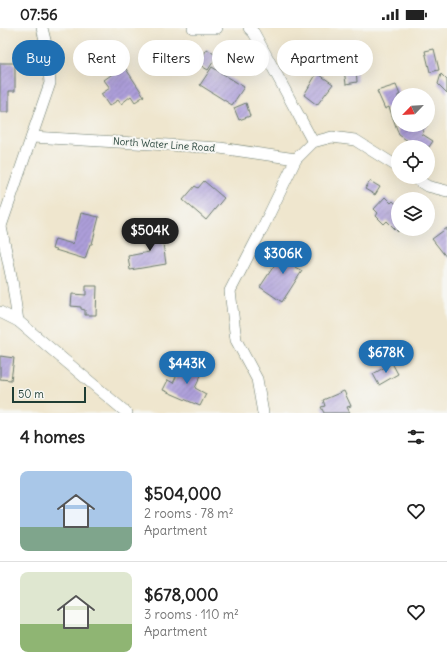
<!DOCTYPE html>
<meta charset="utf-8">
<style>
:root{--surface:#fff;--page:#f2f2f2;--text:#222;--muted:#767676;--line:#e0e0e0;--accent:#1f6fb2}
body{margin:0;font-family:Delius,sans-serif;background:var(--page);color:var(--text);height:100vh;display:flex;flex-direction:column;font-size:15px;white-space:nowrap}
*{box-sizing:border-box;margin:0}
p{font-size:13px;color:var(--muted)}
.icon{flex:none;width:22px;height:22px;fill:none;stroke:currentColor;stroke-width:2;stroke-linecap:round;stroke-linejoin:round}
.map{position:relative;height:385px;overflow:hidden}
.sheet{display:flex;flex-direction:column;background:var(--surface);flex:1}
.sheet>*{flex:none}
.banner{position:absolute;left:12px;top:12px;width:423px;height:36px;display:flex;gap:8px}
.needle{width:26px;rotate:245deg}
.tools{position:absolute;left:391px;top:60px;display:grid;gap:8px}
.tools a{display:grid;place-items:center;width:44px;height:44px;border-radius:50%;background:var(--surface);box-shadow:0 4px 16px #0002;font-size:20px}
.scale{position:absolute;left:12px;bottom:10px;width:74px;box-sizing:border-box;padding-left:4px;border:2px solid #1f3d34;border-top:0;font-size:11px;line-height:14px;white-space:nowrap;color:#1f3d34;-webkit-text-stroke:3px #f6f6f2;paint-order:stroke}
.price{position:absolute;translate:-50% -34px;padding:0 9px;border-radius:14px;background:var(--accent);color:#fff;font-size:13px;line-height:26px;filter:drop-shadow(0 1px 2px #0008)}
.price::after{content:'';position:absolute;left:50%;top:24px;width:12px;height:9px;margin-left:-6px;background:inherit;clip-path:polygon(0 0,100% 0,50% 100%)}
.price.current{background:#222;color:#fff}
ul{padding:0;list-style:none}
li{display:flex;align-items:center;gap:12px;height:100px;padding:0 20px}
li+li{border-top:1px solid var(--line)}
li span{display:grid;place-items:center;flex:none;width:112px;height:80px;border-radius:8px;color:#555}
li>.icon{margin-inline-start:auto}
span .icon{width:48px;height:48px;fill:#fffc;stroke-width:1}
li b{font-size:17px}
h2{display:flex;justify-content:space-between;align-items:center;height:48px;padding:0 20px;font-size:17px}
.tag{padding:0 14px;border-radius:18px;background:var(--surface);box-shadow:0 4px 16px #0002;font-size:14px;line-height:36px}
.tag.current{background:var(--accent);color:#fff}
.status{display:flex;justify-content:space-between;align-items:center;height:28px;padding:0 20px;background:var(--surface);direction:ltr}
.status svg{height:11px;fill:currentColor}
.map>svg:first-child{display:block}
</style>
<div class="status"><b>07:56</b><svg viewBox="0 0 49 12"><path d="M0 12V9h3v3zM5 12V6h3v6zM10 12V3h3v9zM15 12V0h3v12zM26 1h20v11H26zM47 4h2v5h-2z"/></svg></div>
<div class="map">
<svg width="447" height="385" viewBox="0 0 447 385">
<defs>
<pattern id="building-hatch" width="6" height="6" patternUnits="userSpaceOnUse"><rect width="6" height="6" fill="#ad9fda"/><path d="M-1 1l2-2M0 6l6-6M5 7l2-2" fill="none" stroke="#8c83b2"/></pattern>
</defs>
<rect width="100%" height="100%" fill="#f6f6f2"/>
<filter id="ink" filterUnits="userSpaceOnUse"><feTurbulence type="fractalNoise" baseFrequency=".025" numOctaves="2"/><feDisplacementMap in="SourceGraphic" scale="8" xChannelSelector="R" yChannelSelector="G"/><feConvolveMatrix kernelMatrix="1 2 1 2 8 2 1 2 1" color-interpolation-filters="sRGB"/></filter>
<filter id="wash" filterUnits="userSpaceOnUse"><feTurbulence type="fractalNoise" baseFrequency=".012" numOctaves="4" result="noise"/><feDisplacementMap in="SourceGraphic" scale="16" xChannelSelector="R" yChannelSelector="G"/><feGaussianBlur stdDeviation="0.9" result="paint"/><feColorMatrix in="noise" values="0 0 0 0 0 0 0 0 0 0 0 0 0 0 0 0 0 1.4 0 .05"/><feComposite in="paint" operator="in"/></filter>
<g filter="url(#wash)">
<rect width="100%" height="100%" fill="#efe6ce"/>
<g id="blocks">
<g fill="url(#building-hatch)">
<polygon points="207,21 217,28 208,42 198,36"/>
<polygon points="434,21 439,42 430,44 425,23"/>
<polygon points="0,35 15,35 15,63 9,63 9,84 0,84"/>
<polygon points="124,38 144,68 135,74 131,68 121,76 118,72 109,78 101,66 110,60 104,52"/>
<polygon points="212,39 244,59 232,77 200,57"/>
<polygon points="356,40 357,54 346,56 344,42"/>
<polygon points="317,45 333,56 317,77 304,67"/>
<polygon points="441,46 447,52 447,65 438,56"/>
<polygon points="396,57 400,67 398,67 398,97 428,97 422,102 424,103 422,106 433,113 429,119 417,119 399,107 389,79 385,81 377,63"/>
<polygon points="246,75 250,88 239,92 234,80"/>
<polygon points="204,153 224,170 206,192 183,172 195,158 198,160"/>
<polygon points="370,153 380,159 375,167 365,161"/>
<polygon points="385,169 391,175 393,173 398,178 398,204 387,193 384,196 376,188 378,185 374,181"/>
<polygon points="81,185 99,189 92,216 90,216 85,231 52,221 55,211 73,216"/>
<polygon points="447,200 447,230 432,211"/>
<polygon points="161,201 166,236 130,242 128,228 149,224 145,204"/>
<polygon points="291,220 303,227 295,239 302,243 282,274 260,259 285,221 289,224"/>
<polygon points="86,258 97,258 96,287 85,287 85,282 81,281 81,279 71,278 72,266 86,267"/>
<polygon points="0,328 14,330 11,352 0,351"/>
<polygon points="184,333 203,343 195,360 206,366 200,378 163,362 168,352 173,355"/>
<polygon points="392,335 398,346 379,357 373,346"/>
<polygon points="344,363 351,378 347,379 350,385 324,385 321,379 325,378 323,372"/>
</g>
</g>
</g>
<g filter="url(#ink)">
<use href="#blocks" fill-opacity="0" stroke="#68786a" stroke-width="1"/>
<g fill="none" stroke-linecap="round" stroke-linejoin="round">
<defs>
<g id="minor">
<polyline points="193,0 217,0"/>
<polyline points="249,0 254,5 266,27 313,114"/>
<polyline points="32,109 220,120 296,131"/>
<polyline points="413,149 427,158 447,163"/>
<polyline points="1,199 12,252 18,293"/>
<polyline points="0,201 50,55 47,20 42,0"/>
<polyline points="0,284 18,293 127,385"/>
<polyline points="263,385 257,351 236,312 230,263 261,203 296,131 313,114 332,109 355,112 398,139"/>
</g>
</defs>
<use href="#minor" stroke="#68786a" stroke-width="12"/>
<use href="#minor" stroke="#fff" stroke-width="11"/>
</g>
</g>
<g text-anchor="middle" stroke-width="4" stroke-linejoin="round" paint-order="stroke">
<g font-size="10" fill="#1f3d34" stroke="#f6f6f2">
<text transform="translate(164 116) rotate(4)" y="4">North Water Line Road</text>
</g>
</g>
</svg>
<div class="tools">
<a><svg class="needle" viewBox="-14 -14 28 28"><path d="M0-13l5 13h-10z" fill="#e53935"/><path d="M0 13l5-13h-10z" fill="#767676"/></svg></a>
<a><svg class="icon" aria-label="locate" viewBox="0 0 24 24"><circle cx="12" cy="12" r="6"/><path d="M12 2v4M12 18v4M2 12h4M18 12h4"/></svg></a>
<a><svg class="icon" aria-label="layers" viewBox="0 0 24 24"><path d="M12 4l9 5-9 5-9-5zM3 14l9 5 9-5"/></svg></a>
</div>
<div class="scale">50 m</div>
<b class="price current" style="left:150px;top:224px">$504K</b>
<b class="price" style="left:283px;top:247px">$306K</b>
<b class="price" style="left:386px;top:346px">$678K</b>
<b class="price" style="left:187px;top:357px">$443K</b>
<div class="banner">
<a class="tag current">Buy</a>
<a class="tag">Rent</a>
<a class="tag">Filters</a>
<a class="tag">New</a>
<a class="tag">Apartment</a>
</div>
</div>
<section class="sheet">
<h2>4 homes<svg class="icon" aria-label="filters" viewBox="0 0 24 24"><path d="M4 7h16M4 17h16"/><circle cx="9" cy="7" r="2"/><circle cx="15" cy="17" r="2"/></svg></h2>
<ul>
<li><span style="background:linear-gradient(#a9c7e8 70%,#7fa58c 0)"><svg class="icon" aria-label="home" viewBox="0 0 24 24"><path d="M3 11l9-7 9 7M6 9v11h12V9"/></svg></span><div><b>$504,000</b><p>2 rooms · 78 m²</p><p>Apartment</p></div><svg class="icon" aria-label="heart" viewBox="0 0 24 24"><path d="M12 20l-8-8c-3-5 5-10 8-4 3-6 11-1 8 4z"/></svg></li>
<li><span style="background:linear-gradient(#dfe7d0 65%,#8fb573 0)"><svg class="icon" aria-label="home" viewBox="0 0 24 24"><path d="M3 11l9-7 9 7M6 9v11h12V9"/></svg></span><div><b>$678,000</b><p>3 rooms · 110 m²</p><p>Apartment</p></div><svg class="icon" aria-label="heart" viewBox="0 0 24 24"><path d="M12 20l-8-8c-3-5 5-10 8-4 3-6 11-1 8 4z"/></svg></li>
</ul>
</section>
